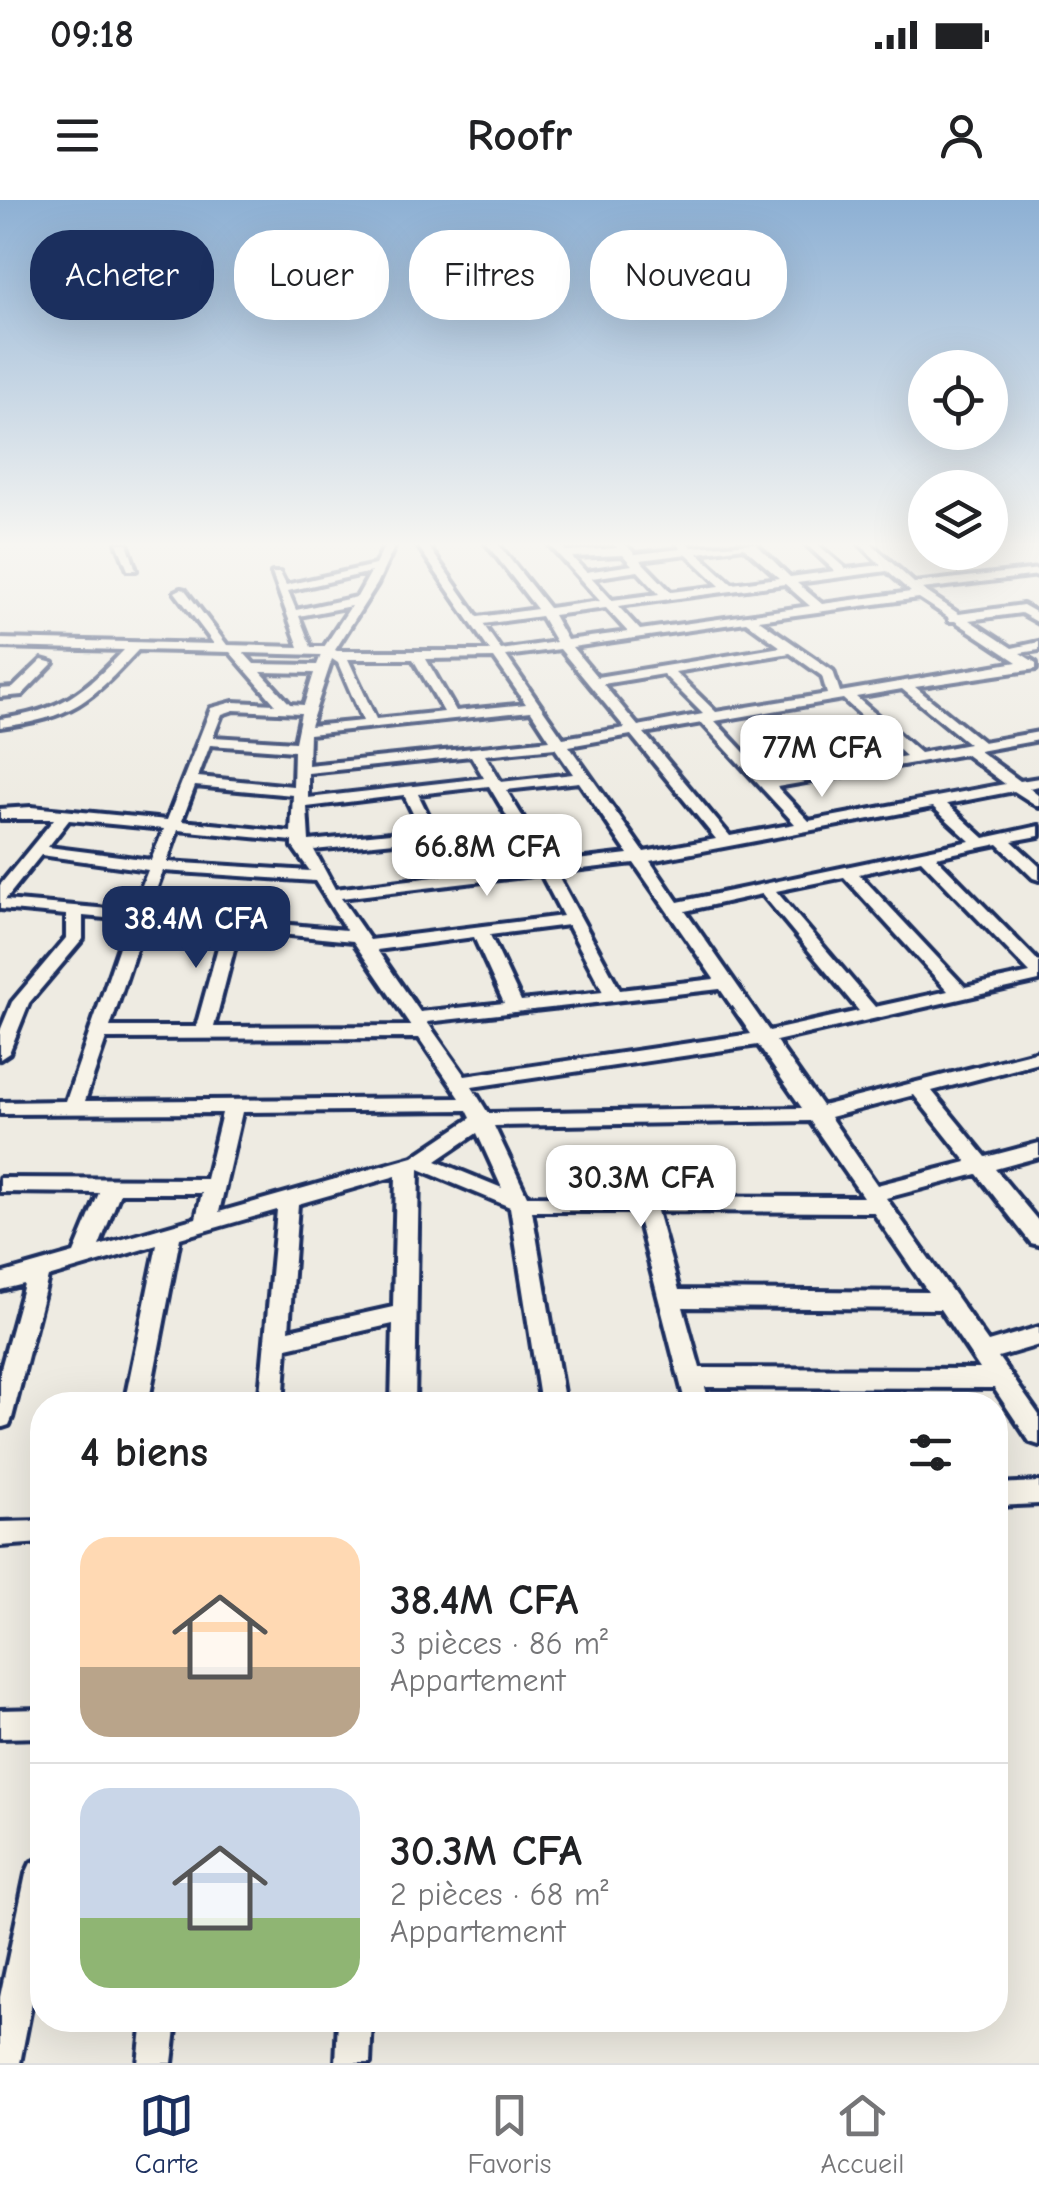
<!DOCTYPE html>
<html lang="fr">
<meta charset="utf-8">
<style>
:root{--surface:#fff;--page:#f6f6f6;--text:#202124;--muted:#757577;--line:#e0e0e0;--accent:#1b2f5e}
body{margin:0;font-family:"Comic Neue",sans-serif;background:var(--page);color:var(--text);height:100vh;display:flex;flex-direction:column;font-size:38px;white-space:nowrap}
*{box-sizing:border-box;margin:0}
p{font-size:32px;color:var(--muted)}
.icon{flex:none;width:55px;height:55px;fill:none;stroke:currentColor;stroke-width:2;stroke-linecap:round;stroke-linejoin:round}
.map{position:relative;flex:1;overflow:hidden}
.details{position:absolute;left:30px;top:1192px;width:978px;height:640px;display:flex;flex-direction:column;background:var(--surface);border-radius:40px;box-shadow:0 10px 40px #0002}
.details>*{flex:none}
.guide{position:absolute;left:30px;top:30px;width:980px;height:90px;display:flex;gap:20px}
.fabs{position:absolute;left:908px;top:150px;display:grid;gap:20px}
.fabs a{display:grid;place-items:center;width:100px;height:100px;border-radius:50%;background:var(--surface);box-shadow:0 10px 40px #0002;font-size:50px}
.price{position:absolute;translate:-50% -85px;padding:0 22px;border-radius:20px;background:#fff;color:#222;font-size:32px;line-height:65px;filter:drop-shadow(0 2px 5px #0008)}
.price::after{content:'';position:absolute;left:50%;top:60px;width:30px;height:22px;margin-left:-15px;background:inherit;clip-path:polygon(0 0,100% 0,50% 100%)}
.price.active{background:var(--accent);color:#fff}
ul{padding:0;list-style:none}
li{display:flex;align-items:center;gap:30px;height:250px;padding:0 50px}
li+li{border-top:2px solid var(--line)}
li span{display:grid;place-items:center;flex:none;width:280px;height:200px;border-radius:30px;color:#555}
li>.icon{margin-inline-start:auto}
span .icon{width:120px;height:120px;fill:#fffc;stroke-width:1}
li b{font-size:42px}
h2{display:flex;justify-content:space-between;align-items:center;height:120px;padding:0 50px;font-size:42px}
.chip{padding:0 35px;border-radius:40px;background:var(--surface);box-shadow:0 10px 40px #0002;font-size:35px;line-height:90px}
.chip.active{background:var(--accent);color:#fff}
.status{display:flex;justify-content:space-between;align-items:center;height:70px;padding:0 50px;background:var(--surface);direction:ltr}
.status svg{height:28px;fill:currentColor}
header{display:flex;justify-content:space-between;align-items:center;height:130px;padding:0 50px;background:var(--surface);font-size:45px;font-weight:700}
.dock{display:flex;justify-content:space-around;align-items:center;height:140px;border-top:2px solid var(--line);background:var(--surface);font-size:28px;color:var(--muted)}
.dock a{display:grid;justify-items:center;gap:5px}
.dock .active{color:var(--accent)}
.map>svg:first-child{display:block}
</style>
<div class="status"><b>09:18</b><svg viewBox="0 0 49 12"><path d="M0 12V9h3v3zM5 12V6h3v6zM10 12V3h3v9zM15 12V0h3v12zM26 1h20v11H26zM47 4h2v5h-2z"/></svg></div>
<header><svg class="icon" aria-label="menu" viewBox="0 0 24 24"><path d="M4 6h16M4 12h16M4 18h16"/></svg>Roofr<svg class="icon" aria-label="person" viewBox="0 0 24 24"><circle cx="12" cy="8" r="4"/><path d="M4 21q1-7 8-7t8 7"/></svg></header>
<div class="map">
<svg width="1039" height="1863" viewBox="0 0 1039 1863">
<rect width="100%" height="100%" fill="#eeebe2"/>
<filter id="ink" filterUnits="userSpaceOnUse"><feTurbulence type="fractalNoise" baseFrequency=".01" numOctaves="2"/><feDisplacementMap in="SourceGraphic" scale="20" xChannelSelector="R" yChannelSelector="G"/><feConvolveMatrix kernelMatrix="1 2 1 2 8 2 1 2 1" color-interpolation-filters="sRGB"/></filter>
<g filter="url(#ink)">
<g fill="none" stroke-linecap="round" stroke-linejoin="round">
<defs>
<g id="minor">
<polygon points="117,343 127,343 136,370 128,370"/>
<path d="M386,343H396L377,384L335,450L337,451H490L416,343H426L478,417L537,409L486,343H497L549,408L600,401L548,343H559L566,351L617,348L613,343H624L635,354L681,349L677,343H687L692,347L755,343L790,377L835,371L805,343H816L846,369L881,365L859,343H870L914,383L1039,369V375L922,389L959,414L1023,405L1039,414V423L1021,413L969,420L1012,448L1039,442V450L1020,453L1036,463V469L915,487L983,542L1039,532V540L979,551L1020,581L1039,578V586L1029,588L1039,596V607L1014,591L947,604L984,638L1039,626V636L1012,641L1039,666V680L1033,678L998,644L936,657L1039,762V781L776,841L822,906L1039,851V863L932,891L986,957L1039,943V957L995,969L1039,1022V1045L1031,1043L977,974L886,998L988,1142L1039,1127V1145L998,1157L1039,1215V1245L1030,1242L994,1188L705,1187L710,1205H686L636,1011H532L565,1205H541L510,1007L419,969L415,1205H391L393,1124L287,1148L283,1205H259L277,1010L180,1038L148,1205H124L157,1045L48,1077L12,1218L9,1225L0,1228V1172L24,1084L0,1090V1074L74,1053L99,993L0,992V978L206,979L222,913L0,914V902L66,901L128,720L83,716V739L29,803L9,853L0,859V831L12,802L66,738V715L0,709V685L54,619H0V609L31,607L167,620L211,508L233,502L275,504L230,452L138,450C90,502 72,518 0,527V519C61,511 83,493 124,450L0,447V439L214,444L175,392L181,389L185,390L227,445L299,447L272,373H280L286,385L375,365ZM744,347L779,378L732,384L698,353ZM687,354L720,386L671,392L640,360ZM623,355L632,365L586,372L572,357ZM638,371L659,394L612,400L592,378ZM887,371L911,392L822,404L797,383ZM371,372L357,397L296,410L288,391ZM785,384L810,406L640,430L618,406ZM919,398L948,417L949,421H955L1017,462L840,492L833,471L759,420ZM351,406L324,447H311L299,416ZM606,408L628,432L567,440L553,415ZM541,416L556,442L501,450L483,424ZM746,422L781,447L597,477L572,447ZM560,449L625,528L563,538L506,456ZM244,453L321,455L317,465L254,464ZM790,453L822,476L827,494L716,512L675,472ZM494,458L526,504L456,511L426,459ZM332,459L338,463L363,521L310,526ZM348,459H413L444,512L376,519ZM261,472L314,473L304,505L290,504ZM663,474L703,514L638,526L603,484ZM902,489L969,544L920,553L856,497ZM843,499L906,556L770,580L715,521ZM234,510L301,513L295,542L213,537L222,514ZM531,511L550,540L308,565L309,534ZM702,523L795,624L730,636L644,533ZM631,535L716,639L644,652L569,546ZM210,545L294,551L293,586L198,577ZM555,548L573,574L501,582L485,555ZM965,554L1005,584L809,621L777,587ZM471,556L484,578L308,598V573ZM579,582L628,654L551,663L506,590ZM195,586L293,595L291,632L182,621ZM489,586L536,665L457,674L418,594ZM404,595L421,630L309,641L307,607ZM933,607L970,641L678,702L650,661ZM69,620L164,629L151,660L48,647ZM178,630L293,641V647L310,671L167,662ZM425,639L442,676L335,689L314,650ZM41,655L148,670L132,711L5,700ZM921,660L1030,773L965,787L859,674ZM634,663L714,779L620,790L556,672ZM163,671L315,681L346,730L148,712ZM541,674L563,716L370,740L341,698ZM844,677L948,791L875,807L776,691ZM762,694L859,811L769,831L685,711ZM145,722L223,729L196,827H110ZM568,725L603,792L521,801L490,735ZM239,730L353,741L411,826L214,827ZM474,737L504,803L420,812L377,750ZM720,789L751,834L465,876L427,822ZM419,838L460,898L85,901L106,839ZM758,845L802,908L488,913L472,887ZM914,895L967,962L877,985L830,917ZM467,910L471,918L413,957L219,1012L242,912ZM810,921L863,997L527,996L494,926ZM477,933L502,988L436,961ZM396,976L393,1107L289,1130L298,1004ZM120,993H202L196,1018L99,1046ZM657,1011L873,1012L928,1092L679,1090ZM683,1107L940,1109L980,1169L700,1168Z"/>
<polygon points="42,460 53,463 22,495 0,497 0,489 13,488"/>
<polygon points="1039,1282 1039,1304 995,1306 995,1284"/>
<polygon points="42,1321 42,1343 0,1346 0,1322"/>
<polygon points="42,1509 42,1537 0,1538 0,1510"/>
<polygon points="42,1658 42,1751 20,1863 0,1863 0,1797 26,1674 31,1663"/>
<polygon points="143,1820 177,1820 172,1863 138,1863"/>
<polygon points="338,1820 372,1820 370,1863 336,1863"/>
</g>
</defs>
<use href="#minor" stroke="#1b2f5e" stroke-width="8"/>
<use href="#minor" fill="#f7f3e8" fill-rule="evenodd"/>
</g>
</g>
<linearGradient id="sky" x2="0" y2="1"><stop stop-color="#8db0d4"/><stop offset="0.57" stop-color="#f7f6f2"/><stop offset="1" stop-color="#f7f6f2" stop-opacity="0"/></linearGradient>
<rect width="1039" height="604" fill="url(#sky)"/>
</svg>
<div class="fabs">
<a><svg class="icon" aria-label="locate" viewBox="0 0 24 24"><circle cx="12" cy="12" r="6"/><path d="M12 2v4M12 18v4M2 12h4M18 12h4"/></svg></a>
<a><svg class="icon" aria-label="layers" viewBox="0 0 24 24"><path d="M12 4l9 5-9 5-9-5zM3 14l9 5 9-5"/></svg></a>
</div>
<b class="price" style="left:822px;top:600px">77M CFA</b>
<b class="price" style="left:487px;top:699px">66.8M CFA</b>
<b class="price active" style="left:196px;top:771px">38.4M CFA</b>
<b class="price" style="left:641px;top:1030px">30.3M CFA</b>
<div class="guide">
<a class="chip active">Acheter</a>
<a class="chip">Louer</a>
<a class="chip">Filtres</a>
<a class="chip">Nouveau</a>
</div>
<section class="details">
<h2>4 biens<svg class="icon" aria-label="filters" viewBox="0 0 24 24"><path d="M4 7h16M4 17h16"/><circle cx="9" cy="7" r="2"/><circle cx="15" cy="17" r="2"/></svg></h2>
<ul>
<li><span style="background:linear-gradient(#ffd9b3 65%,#b9a48a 0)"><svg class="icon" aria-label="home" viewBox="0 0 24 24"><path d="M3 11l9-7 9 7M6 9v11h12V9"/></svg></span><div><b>38.4M CFA</b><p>3 pièces · 86 m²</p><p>Appartement</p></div></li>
<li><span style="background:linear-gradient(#c9d6e8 65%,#8fb573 0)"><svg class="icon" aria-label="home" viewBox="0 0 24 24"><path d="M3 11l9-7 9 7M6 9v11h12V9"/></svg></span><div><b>30.3M CFA</b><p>2 pièces · 68 m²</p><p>Appartement</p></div></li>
</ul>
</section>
</div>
<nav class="dock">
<a class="active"><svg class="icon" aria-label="map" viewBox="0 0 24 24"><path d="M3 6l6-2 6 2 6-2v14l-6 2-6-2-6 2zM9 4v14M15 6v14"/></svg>Carte</a>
<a><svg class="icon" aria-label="saved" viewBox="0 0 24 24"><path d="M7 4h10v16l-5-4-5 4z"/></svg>Favoris</a>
<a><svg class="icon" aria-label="home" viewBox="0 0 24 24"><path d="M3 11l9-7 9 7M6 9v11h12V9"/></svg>Accueil</a>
</nav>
